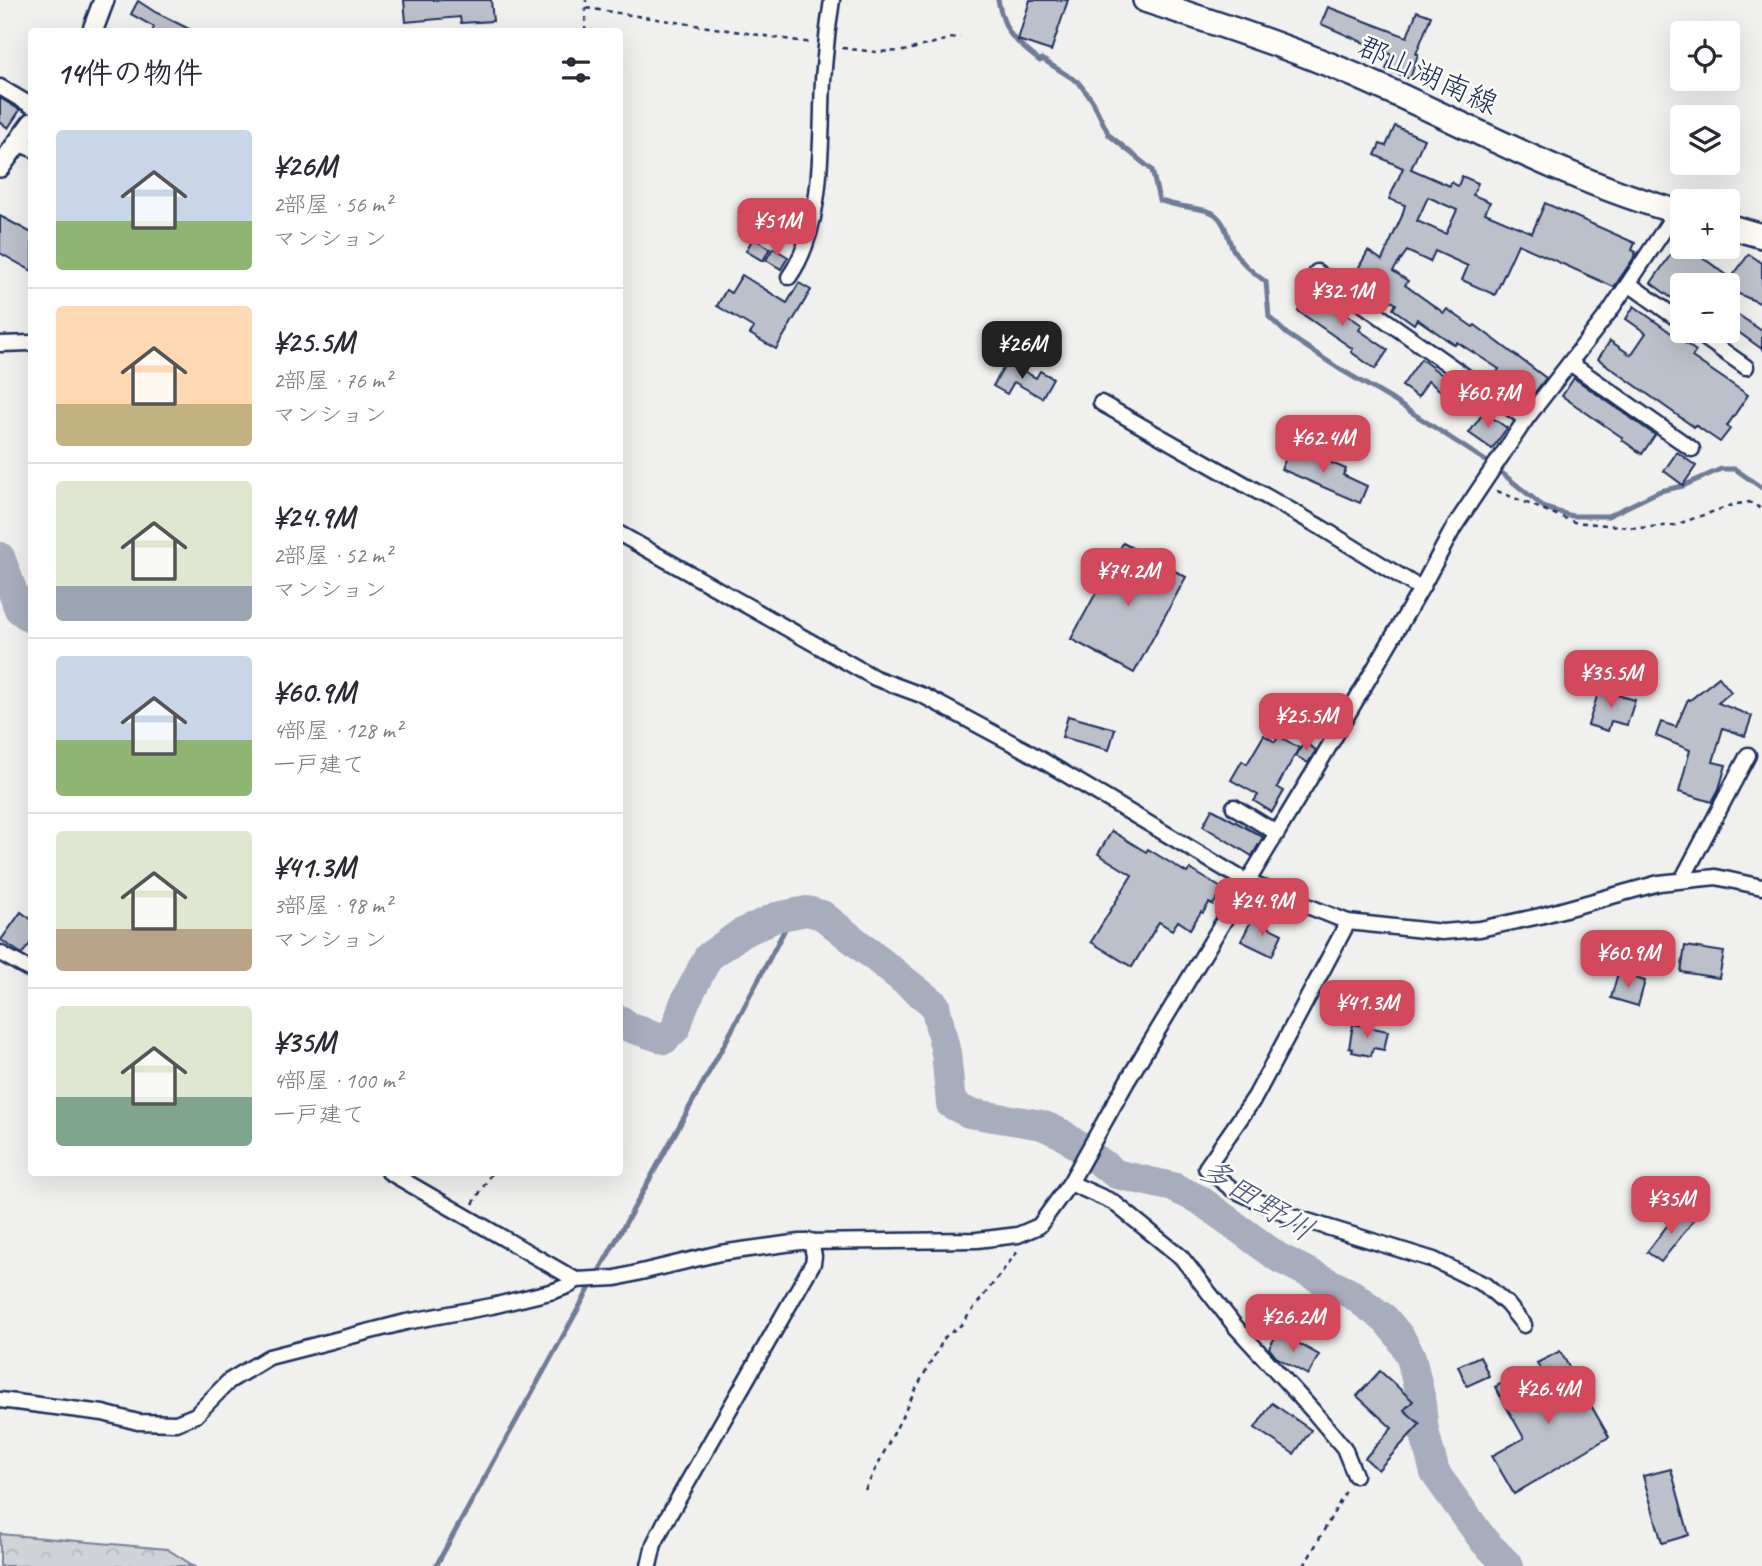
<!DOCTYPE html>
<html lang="ja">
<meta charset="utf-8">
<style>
:root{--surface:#fff;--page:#f7f7f7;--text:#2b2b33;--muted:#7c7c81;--line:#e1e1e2;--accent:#d1495b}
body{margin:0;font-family:Caveat,"Klee One",sans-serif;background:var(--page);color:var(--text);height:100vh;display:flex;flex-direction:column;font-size:26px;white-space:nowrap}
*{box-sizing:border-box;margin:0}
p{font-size:23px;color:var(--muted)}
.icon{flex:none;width:38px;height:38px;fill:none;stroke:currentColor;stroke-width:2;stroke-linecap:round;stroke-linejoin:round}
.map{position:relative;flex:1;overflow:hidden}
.drawer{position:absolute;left:28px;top:28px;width:595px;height:1148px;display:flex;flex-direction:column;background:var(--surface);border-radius:7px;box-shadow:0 7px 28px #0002}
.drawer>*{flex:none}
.controls{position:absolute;left:1670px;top:21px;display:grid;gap:14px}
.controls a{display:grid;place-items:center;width:70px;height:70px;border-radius:7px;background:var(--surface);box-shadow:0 7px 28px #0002;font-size:35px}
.price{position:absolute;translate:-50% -60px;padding:0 16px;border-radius:14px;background:var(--accent);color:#fff;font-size:23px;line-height:46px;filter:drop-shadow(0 2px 4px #0008)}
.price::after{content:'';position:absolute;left:50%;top:42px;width:21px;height:16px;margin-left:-10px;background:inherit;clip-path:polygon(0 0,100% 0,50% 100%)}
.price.selected{background:#222;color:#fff}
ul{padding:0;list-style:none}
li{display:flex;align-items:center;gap:21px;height:175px;padding:0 28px}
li+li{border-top:2px solid var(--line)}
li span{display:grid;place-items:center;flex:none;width:196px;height:140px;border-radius:7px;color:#555}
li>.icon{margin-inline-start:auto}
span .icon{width:84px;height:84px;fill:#fffc;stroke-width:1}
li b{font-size:30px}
h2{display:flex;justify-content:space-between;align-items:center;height:84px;padding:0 28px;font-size:30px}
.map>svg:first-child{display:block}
</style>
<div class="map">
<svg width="1762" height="1566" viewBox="0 0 1762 1566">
<defs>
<pattern id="forest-crowns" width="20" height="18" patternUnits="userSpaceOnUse" patternTransform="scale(1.75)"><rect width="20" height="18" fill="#d0d3d8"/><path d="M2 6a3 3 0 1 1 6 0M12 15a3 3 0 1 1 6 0" fill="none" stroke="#b2b5bc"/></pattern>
</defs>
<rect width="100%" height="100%" fill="#f0f0ee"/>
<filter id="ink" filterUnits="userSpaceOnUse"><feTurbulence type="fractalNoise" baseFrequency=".0143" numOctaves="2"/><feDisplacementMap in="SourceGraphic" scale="14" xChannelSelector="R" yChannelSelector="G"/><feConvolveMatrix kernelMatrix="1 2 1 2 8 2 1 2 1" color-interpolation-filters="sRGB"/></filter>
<g filter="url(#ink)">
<polygon fill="url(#forest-crowns)" stroke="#76819b" stroke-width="2" points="0,1534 167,1549 194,1566 0,1566"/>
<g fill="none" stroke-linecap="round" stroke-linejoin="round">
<g stroke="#6f7b97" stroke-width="5">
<path d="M998,0C1005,35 1013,39 1040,61L1042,59L1078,82L1092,100L1109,135L1152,170L1159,200C1176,208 1202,207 1213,213C1227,222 1227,239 1234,251C1242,264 1254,273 1266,282L1269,317L1287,334L1338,368L1391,399L1492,465L1545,508L1572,516H1608L1660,491L1683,486L1721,469H1735L1762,488"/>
<polyline points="436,1566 724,1045 794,912"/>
</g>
<g stroke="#a7adbd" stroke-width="30">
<polyline points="0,557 19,609 32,619"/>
<polyline points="620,1020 631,1028 665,1039 676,1028 684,1004 708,957 740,934 776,917 807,911 822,915 935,1005 946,1053 951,1104 969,1113 1042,1125 1062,1134 1116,1174 1173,1187 1200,1200 1279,1258 1353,1295 1385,1319 1400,1337 1411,1357 1420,1396 1424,1431 1435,1473 1484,1541 1509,1566"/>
</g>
</g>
<g fill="#bbc0ca" stroke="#1b2f5e" stroke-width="2" fill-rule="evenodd">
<polygon points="404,0 491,0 493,21 461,23 460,17 406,22"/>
<polygon points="1030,0 1068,0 1051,51 1018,40"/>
<polygon points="138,1 155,12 195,32 152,32 154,27 131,14"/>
<polygon points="1328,7 1407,37 1417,11 1431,16 1416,54 1418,54 1410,79 1386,69 1392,55 1321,24"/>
<polygon points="0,98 20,110 8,128 0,122"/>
<path d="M1395,126L1424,139L1411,169L1450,186L1451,182L1458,186L1462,176L1478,183L1473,195L1490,202L1485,213L1532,233L1545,203L1635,243L1632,250L1636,252L1633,259L1614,287L1518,244L1495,295L1462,280L1468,266L1435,251L1430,262L1407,251L1393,271L1408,281L1405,285L1444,313L1447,309L1473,327L1475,325L1546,378L1533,395L1509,378L1501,389L1491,382L1499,369L1457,342L1455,345L1417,319L1414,324L1393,309L1396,304L1354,276L1368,251L1382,260L1402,216L1405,205L1389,199L1403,168L1375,155L1380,144L1386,146ZM1428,197L1457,210L1446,234L1417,221Z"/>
<polygon points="0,216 32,233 32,271 0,253"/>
<polygon points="753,238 770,248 763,261 746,251"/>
<polygon points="1676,247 1705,247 1699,255 1731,278 1749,254 1762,263 1762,304 1727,289 1727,285 1718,285 1690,274 1684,285 1682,285 1682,303 1670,297 1651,283"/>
<polygon points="773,248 788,257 781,269 766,260"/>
<polygon points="742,275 787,303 799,283 811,290 776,349 750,334 754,328 717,306 726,290 731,293"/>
<polygon points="1318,286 1329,295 1325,300 1362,325 1359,330 1388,350 1375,369 1351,352 1353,349 1298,311"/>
<polygon points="1634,306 1696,351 1692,357 1748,395 1727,426 1730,429 1720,442 1695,425 1694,427 1598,359 1610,341 1631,355 1646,333 1626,319"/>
<polygon points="1727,307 1762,331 1762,349 1727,324"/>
<polygon points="1421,359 1453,383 1445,394 1428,381 1418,397 1402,386"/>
<polygon points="1007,362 1036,378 1040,371 1053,378 1042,398 1014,382 1007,394 993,386"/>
<polygon points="1574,378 1655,435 1642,454 1622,440 1623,438 1562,396"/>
<polygon points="1484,412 1507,428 1492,449 1469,433"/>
<polygon points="1291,448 1307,455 1308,453 1346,469 1343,475 1367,486 1360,503 1281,469"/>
<polygon points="1677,452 1696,466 1683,485 1664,471"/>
<polygon points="1123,543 1186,577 1134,673 1071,639"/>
<polygon points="1719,677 1731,692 1718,703 1752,716 1745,736 1723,728 1713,762 1726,765 1719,789 1712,802 1679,792 1690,750 1656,736 1661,722 1676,727 1688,699 1690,700"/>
<polygon points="1599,690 1635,700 1627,725 1611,721 1608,731 1588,725"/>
<polygon points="1068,716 1115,729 1109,750 1062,737"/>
<polygon points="1264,735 1275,742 1279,736 1299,748 1277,787 1284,791 1272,812 1254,801 1258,795 1231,780 1242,761 1247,764"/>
<polygon points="1304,742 1316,750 1308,763 1296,756"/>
<polygon points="1212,809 1263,837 1252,856 1203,826"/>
<polygon points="1112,831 1146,852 1148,849 1187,873 1190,869 1223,889 1213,905 1209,903 1203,913 1201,912 1190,929 1178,921 1172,930 1159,922 1132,967 1091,942 1132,875 1098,854"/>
<polygon points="21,912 32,920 32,941 22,954 1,940"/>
<polygon points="1252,919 1282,934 1272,956 1241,941"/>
<polygon points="1685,946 1724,952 1719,978 1681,972"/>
<polygon points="1618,973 1645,981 1638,1006 1611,998"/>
<polygon points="1353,1024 1388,1031 1384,1050 1373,1048 1371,1056 1352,1052 1353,1049 1349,1048"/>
<polygon points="1680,1209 1694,1220 1661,1262 1647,1252"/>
<polygon points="1278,1332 1319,1355 1308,1375 1276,1357 1269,1348"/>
<polygon points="1560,1351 1609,1437 1514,1494 1492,1456 1524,1438 1495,1387 1515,1376 1530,1403 1553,1391 1537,1363"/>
<polygon points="1480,1356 1489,1376 1467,1386 1458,1366"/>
<polygon points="1380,1371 1413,1401 1404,1410 1420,1424 1378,1470 1365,1458 1392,1428 1357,1396"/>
<polygon points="1272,1403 1311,1430 1294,1454 1255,1428"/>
<polygon points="1671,1469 1689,1535 1662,1543 1643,1476"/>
</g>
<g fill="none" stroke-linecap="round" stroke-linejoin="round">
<defs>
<g id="street">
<polyline points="0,87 32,106"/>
<polyline points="17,143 32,149"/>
<polyline points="1317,272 1526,419"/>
<path d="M789,277C825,226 820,141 823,80C825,53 828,26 832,0"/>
<polyline points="1629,284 1682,322"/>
<polyline points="1695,331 1746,367"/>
<polyline points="0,344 32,343"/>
<polyline points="1570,363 1692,449"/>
<polyline points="1101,403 1322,528 1413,584 1422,587"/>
<polyline points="620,534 875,678 924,696 1025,750 1247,882 1348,922 1442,932 1480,929 1540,916 1659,883 1716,877 1762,887"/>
<polyline points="1234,807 1277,833"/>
<polyline points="1682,880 1748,755"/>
<polyline points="1348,922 1255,1097 1206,1168 1232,1189 1288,1215 1434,1260 1485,1285 1507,1304 1524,1325"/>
<polyline points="0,953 32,971"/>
<polyline points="389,1172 576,1280 616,1278 720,1253 800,1242 977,1240 1018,1235 1039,1226 1070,1183 1126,1083 1321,760 1422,587 1454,527 1526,419 1610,311 1676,212"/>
<polyline points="1070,1183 1113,1202 1181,1257 1235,1326 1313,1411 1344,1448 1355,1475"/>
<polyline points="0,1400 103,1413 138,1422 176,1423 196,1415 229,1381 269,1357 406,1322 492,1306 554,1291 570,1285 576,1280"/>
<polyline points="649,1566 654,1544 665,1522 813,1263 814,1256 811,1241"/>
</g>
<g id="secondary">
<polyline points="92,32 104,0"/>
<polyline points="0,167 32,123"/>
</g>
<g id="primary">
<path d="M1145,0C1224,26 1303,51 1379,86C1479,131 1576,184 1682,213"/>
<polyline points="1727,226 1762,236"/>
</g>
</defs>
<use href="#street" stroke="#1b2f5e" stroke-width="19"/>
<use href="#secondary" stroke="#1b2f5e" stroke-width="24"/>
<use href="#primary" stroke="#1b2f5e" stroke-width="28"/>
<g stroke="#1b2f5e" stroke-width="2.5" stroke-dasharray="5 5" stroke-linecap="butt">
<polyline points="586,8 811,43"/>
<polyline points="585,32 586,0"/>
<polyline points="842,48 876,52 904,51 960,36"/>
<polyline points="1497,491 1574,522 1639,528 1675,525 1732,505 1749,502 1762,509"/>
<polyline points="473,1204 492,1172"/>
<polyline points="865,1490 918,1385 945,1337 961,1325 1018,1251"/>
<polyline points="1304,1566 1347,1489"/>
</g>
<use href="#street" stroke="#fdfcf7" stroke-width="14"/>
<use href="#secondary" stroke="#fdfcf7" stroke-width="19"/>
<use href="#primary" stroke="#fdfcf7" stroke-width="23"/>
</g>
</g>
<g text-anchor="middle" stroke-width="5" stroke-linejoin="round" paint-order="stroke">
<g font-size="30" fill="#1b2f5e" stroke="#fdfcf7">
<text transform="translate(1428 75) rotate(24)" y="10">郡山湖南線</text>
</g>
<g font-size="32" font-style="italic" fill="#4c5b7f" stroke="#fdfcf7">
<text transform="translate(1257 1199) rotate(32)" y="11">多田野川</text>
</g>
</g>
</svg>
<div class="controls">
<a><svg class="icon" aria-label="locate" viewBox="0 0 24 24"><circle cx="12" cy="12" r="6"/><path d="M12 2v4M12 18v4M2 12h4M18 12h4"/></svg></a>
<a><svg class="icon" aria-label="layers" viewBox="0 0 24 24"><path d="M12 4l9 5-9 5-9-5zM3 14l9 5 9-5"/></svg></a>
<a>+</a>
<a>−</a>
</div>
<b class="price" style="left:777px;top:258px">¥51M</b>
<b class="price" style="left:1342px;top:328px">¥32.1M</b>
<b class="price selected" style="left:1022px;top:381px">¥26M</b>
<b class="price" style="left:1488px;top:430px">¥60.7M</b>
<b class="price" style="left:1323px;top:475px">¥62.4M</b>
<b class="price" style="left:1128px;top:608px">¥74.2M</b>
<b class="price" style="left:1611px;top:710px">¥35.5M</b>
<b class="price" style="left:1306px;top:753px">¥25.5M</b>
<b class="price" style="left:1262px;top:938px">¥24.9M</b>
<b class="price" style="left:1628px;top:990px">¥60.9M</b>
<b class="price" style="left:1367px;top:1040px">¥41.3M</b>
<b class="price" style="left:1671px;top:1236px">¥35M</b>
<b class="price" style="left:1293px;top:1354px">¥26.2M</b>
<b class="price" style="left:1548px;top:1426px">¥26.4M</b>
<section class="drawer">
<h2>14件の物件<svg class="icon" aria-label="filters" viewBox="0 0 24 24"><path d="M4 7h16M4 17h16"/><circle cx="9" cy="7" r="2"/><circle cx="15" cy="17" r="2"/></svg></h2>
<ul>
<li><span style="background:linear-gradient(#c9d6e8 65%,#8fb573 0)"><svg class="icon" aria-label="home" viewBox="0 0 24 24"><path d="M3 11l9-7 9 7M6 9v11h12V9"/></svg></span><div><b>¥26M</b><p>2部屋 · 56 m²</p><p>マンション</p></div></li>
<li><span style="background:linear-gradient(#ffd9b3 70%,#c2b280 0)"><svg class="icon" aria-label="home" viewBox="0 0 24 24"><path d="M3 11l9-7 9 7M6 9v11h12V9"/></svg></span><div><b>¥25.5M</b><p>2部屋 · 76 m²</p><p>マンション</p></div></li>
<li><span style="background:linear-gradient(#dfe7d0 75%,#9aa5b1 0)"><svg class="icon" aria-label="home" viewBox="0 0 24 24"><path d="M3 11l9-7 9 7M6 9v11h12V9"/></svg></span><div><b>¥24.9M</b><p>2部屋 · 52 m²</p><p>マンション</p></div></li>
<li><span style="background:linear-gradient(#c9d6e8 60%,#8fb573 0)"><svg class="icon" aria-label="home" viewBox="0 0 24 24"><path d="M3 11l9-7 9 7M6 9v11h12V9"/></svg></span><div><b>¥60.9M</b><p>4部屋 · 128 m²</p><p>一戸建て</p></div></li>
<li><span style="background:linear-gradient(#dfe7d0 70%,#b9a48a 0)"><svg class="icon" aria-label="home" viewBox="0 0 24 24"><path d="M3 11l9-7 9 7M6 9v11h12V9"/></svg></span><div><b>¥41.3M</b><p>3部屋 · 98 m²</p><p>マンション</p></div></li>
<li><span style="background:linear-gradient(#dfe7d0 65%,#7fa58c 0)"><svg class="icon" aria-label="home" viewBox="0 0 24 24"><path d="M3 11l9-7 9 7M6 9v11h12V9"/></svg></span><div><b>¥35M</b><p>4部屋 · 100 m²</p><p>一戸建て</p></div></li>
</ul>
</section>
</div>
